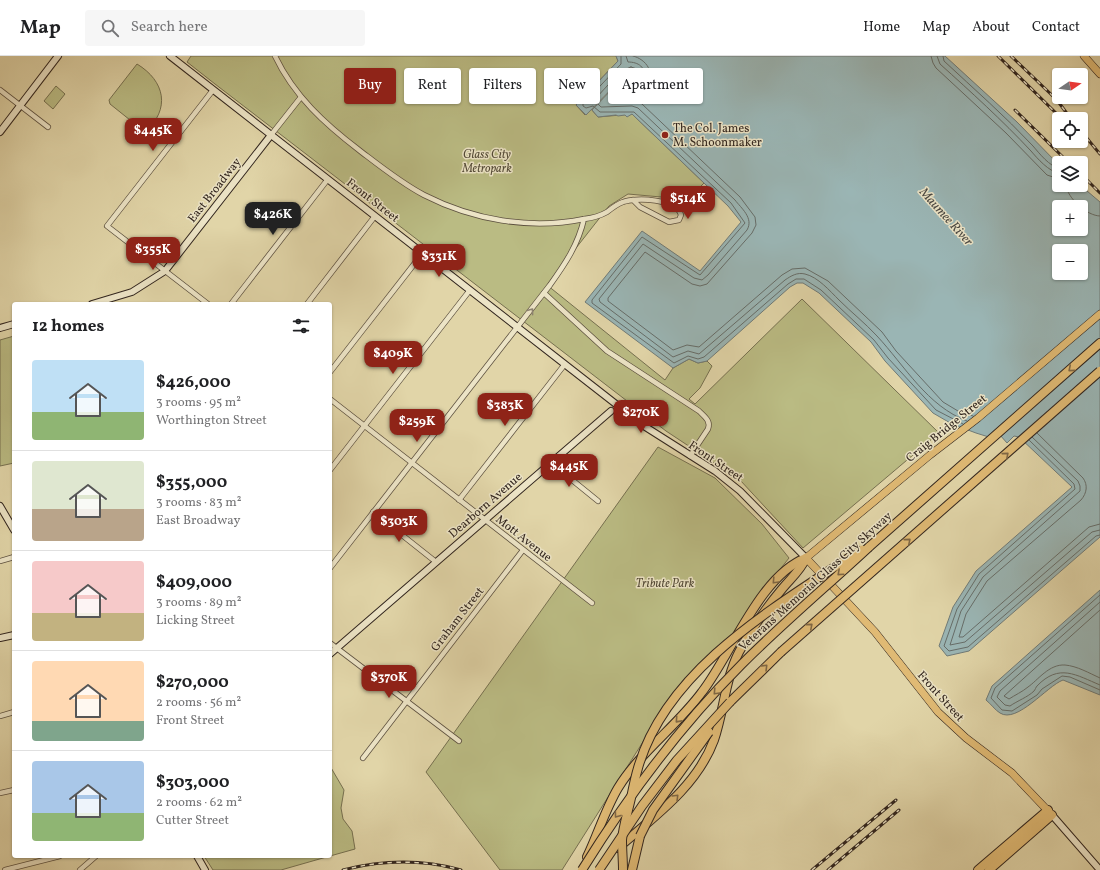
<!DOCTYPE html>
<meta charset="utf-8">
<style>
:root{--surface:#fff;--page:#f6f6f6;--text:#202124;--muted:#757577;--line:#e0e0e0;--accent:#8f2418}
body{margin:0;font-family:Vollkorn,serif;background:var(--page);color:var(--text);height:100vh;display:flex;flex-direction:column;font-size:15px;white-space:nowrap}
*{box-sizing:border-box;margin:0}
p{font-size:13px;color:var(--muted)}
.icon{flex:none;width:22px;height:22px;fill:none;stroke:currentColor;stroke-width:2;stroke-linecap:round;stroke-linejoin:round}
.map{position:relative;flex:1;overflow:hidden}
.sheet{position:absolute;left:12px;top:246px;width:320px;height:556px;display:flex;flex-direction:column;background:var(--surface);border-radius:4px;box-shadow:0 1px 3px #0004}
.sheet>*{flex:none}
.hud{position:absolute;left:344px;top:12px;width:380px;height:36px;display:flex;gap:8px}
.needle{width:26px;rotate:77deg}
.buttons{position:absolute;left:1052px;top:12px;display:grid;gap:8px}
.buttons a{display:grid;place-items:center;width:36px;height:36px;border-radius:4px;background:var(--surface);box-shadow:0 1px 3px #0004;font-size:20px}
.price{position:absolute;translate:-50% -34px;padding:0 9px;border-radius:8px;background:var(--accent);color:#fff;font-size:13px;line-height:26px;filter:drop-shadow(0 1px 2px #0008)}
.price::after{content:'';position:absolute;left:50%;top:24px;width:12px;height:9px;margin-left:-6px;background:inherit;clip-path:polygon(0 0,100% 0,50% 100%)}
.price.selected{background:#222;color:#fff}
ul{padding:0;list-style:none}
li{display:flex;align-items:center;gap:12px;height:100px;padding:0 20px}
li+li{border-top:1px solid var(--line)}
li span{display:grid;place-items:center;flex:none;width:112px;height:80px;border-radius:4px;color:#555}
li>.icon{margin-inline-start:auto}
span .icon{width:48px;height:48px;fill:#fffc;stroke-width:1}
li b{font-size:17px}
h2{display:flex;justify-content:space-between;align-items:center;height:48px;padding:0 20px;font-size:17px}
.chip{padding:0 14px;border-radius:4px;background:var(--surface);box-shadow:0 1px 3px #0004;font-size:14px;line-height:36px}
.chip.selected{background:var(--accent);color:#fff}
header{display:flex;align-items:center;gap:24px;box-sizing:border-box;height:56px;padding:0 20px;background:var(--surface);border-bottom:1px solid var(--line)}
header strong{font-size:19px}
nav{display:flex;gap:22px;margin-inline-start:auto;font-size:14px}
.search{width:280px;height:36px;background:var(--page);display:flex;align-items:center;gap:10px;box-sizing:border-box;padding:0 14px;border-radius:4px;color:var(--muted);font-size:15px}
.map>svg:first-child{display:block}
</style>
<header>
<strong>Map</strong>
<div class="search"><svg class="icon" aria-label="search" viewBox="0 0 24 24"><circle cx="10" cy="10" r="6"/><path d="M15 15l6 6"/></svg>Search here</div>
<nav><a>Home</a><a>Map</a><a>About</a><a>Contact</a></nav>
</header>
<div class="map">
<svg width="1100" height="814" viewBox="0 0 1100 814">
<rect width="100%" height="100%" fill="#e1d5a8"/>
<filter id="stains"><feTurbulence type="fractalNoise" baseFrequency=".005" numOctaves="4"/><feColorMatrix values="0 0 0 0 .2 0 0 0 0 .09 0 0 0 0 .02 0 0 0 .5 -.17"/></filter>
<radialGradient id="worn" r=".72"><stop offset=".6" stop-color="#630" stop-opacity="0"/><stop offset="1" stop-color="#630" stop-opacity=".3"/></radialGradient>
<g fill="#babb83" stroke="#767050">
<polygon points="191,0 616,0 618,5 576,49 585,59 591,53 598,61 632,58 704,127 681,151 674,146 664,145 661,141 628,138 609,150 547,229 665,324 673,312 689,303 698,307 707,305 712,310 700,332 689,343 695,348 802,243 939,377 803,492 740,424 666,375 215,28 187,6"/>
<path d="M137,8C165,25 171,53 145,76L110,48L109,44Z"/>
<polygon points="56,30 65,38 53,53 44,45"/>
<polygon points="14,280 14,407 0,410 0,284"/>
<polygon points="658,391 715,422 762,468 789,502 747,555 731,581 677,632 562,814 500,814 426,716"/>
<polygon points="330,710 344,734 341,752 343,763 352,775 355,793 330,800"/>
<polygon points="204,800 330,800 281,814 213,814"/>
</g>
<g fill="#9ab5b4" stroke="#707b78" fill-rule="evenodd">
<path d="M616,0H945L1017,66L1059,109V129H1080L1100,146V481L969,595L947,600L939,590L953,551L976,515L1072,431L1019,381L1014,380L1007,387L1000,379L992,382L976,377L952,368L933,357L885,305L871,286L819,237L803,227H797L790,231L707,305L698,307L689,303L673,312L585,246L642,175L700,215L741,166L728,150L632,58L627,61L625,59L618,60L616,59L598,61L592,54L615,30L634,18L638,22L634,15L628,16L586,59L576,49L618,5ZM1059,151H1081V173H1059ZM1059,195H1081V217H1059Z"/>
<path d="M1100,534V639L1063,624C1047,630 1017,668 1000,657C995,654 991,648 986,644L992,630Z"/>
</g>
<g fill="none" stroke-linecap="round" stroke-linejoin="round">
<g stroke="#666d69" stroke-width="1">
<polyline points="621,0 621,8 583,48 583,50 586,52 593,50 600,56 634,56 731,147 745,167 700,219 642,181 592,244 592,247 674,307 688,300 698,303 704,301 788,228 796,223 804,223 821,234 874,284 888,302 936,354 963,368"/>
<path d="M626,0L628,6C638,6 647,11 643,23L622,36L615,35L608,29L595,43V45L601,51L632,50L638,52L735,144C741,152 754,162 747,174L708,219L702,224L694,222L643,188L599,243L600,246L673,301L688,295L699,298L785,224C791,220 797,216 805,218C818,221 830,235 839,244C851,256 865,267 877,280C905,310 927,350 967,365"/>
<path d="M633,0C646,3 657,18 645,29C640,34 632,37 626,41L625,43L635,44L642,48L740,141L755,161L756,169L752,177L707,228L700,230L692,228L645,196L608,242V245L673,294L687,289L699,291L782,219L792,213L805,212L828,225L882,276L896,295L943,346L958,355L973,360"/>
<polyline points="931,0 933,7 936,12 1006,77 1047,119 1059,123"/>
<path d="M937,0L940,8C971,36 1002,64 1031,95C1037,102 1049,116 1059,117"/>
<path d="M943,0L944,5C974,33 1005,60 1033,90C1039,97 1050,111 1059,112"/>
<path d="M631,11L637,13L639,17L638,21L621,30H616L614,27C616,20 624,13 631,11Z"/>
<path d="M1066,129C1067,142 1087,160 1100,160"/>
<path d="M1037,377L1083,422C1088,429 1087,437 1081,444L987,525L966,558L959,581H963L1089,471L1100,468"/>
<polyline points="1032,381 1078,425 1080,430 1080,435 983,521 961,555 950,589 965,586 1092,476 1100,474"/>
<polyline points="1029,384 1074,428 1075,433 979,518 957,553 944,590 949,595 968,591 1096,480 1100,479"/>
<polyline points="1100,539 995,632 991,642 1002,654 1012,655 1037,639 1042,633 1062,620 1070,621 1100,634"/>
<path d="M1100,546L1000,635L997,641L1005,649L1010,650C1017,645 1028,641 1034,635C1035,634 1036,631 1037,630C1059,607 1076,619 1100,629"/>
<path d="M1100,554L1004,640L1009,643C1015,639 1022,636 1028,631C1038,624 1049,608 1065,609C1077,610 1089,617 1100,622"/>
</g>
<defs>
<g id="street">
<path d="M275,0C294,40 325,68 359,94C380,110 401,127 424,139C473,164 530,174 584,163"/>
<polyline points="0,34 48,71"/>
<polyline points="271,79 301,41"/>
<path d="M544,237L607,295L699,355C705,361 711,365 708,373L690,400"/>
<polyline points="208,248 107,170 213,34"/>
<polyline points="231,248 328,123"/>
<polyline points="307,248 375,160"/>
<polyline points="330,316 422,198"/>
<polyline points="330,343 592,547"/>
<polyline points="550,406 598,445"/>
<polyline points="330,414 470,234"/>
<polyline points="459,444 565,308"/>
<polyline points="373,456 436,506"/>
<polyline points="0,505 14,501"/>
<path d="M330,512L550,229C565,208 578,189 584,163C592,162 600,160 607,156C612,152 617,148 623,146C636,141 677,143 681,159L679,164L669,166L640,151L633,144"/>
<polyline points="330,587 459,685"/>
<polyline points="0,660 14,656"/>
<polyline points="363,702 523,494"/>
<polyline points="0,737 14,734"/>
<polyline points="5,814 60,800"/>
<polyline points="80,814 96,800"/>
</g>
<g id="secondary">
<polyline points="170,0 644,370 715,415 740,435 806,502"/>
<polyline points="0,76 58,0"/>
<polyline points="92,248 132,236 165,215 271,79"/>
<polyline points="0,272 14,268"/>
<polyline points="0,450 14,474"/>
<polyline points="0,582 14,579"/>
<polyline points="330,598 611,355"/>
<polyline points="1052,759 1100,814"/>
<polyline points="197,800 205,814"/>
</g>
<g id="primary">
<polyline points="1084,0 1100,18"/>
<polyline points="1051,758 1012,717 966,682 938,656 875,576 806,502 930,399 978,362 1100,258"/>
</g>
<g id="highway">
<polyline points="869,491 1100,287"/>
<polyline points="730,646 781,596"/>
<path d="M618,792C655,760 697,730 714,684C724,655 725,623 739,596C751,574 766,552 782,533C791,522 800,515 806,502"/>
<path d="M587,801C598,778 605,754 618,732C640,696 677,670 702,636C731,599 760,519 806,502"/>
<polyline points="632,814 640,780"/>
<polyline points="978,814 1048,754"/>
<polyline points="989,814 1052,759"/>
</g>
</defs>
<use href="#street" stroke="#5d5140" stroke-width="6"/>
<use href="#secondary" stroke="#31251e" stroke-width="8"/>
<use href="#primary" stroke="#31251e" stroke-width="8"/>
<use href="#highway" stroke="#31251e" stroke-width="10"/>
<use href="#street" stroke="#ece4c6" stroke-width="4.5"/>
<use href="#secondary" stroke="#ece4c6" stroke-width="6"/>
<use href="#primary" stroke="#e0ba74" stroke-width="7"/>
<use href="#highway" stroke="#e0ba74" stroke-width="8"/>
<defs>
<g id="rail">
<polyline points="998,0 1062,63"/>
<polyline points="1011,0 1057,44 1071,63"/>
<polyline points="1015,54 1069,107"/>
<polyline points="1081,75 1100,98"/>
<polyline points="1081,118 1100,137"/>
<path d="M343,814C382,804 422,803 461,814"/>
<polyline points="812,814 896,744"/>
<polyline points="828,814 899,754"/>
</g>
</defs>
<use href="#rail" stroke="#31251e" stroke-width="3"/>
<use href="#rail" stroke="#ece4c6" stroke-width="1.5" stroke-dasharray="4.5" stroke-linecap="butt"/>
<defs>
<g id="highway-bridge">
<polyline points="781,596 1100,315"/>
<polyline points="640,780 653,754 709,676"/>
<path d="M582,814C628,740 680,670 742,608C783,567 827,530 869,491"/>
<polyline points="599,814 642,750 677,704 730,646"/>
<path d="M623,814C623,804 622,794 622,784C623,770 628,756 631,742C633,732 635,722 638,712C666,614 773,552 853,499L862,494"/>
</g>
</defs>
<use href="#highway-bridge" stroke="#31251e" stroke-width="10" stroke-linecap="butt"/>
<use href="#highway-bridge" stroke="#e0ba74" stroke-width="8"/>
</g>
<defs><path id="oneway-chevron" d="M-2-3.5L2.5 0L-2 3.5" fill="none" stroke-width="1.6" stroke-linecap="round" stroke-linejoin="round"/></defs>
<use stroke="#8e8472" href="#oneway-chevron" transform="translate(531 255) rotate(-53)"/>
<g stroke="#806845">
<use href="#oneway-chevron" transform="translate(1071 313) rotate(139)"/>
<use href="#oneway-chevron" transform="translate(1006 399) rotate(-41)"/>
<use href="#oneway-chevron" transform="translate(908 485) rotate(-41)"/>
<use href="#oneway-chevron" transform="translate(840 517) rotate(138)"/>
<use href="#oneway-chevron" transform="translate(775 525) rotate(133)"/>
<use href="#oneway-chevron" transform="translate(810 570) rotate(-41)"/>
<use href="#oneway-chevron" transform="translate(765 611) rotate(-45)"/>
<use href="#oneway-chevron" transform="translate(716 636) rotate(133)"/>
<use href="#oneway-chevron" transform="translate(678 664) rotate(132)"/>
<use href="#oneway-chevron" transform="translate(676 741) rotate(-45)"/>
<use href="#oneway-chevron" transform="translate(617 759) rotate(126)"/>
</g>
<circle fill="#8f2418" stroke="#ece4c6" stroke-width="1.5" cx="665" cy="79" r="4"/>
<g text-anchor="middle" stroke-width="3" stroke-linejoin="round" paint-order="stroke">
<g font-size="12" fill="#31251e" stroke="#ece4c6" text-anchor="start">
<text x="673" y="76">The Col. James<tspan x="673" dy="14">M. Schoonmaker</tspan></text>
</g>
<g font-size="12" font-style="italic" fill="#534a37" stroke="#ece4c6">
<text x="487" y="102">Glass City<tspan x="487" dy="14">Metropark</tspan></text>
<text x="665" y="531">Tribute Park</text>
</g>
<g font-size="12" fill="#31251e" stroke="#ece4c6">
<text transform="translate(214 134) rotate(-52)" y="4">East Broadway</text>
<text transform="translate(373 144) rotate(38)" y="4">Front Street</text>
<text transform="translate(946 372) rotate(-39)" y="4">Craig Bridge Street</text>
<text transform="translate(716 405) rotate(34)" y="4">Front Street</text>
<text transform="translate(485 449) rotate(-41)" y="4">Dearborn Avenue</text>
<text transform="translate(524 482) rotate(38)" y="4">Mott Avenue</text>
<text transform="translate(815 525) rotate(-42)" y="4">Veterans' Memorial Glass City Skyway</text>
<text transform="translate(457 563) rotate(-52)" y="4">Graham Street</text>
<text transform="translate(941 640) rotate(48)" y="4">Front Street</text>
</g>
<g font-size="13" font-style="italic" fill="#4b4944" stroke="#ece4c6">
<text transform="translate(947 160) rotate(48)" y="5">Maumee River</text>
</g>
</g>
<rect width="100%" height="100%" filter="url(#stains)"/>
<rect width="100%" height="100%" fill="url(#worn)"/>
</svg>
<div class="buttons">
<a><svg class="needle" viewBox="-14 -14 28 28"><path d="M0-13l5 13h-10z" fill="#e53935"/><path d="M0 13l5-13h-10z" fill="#757577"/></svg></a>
<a><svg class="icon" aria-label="locate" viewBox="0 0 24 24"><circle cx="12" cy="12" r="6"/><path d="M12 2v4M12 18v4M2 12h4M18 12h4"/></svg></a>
<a><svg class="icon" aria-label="layers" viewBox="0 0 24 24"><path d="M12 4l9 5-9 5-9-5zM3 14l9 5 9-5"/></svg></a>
<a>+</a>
<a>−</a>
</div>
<b class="price" style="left:153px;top:96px">$445K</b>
<b class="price" style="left:688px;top:164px">$514K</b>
<b class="price selected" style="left:273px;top:180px">$426K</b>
<b class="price" style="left:153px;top:215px">$355K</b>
<b class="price" style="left:439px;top:222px">$331K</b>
<b class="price" style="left:393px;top:319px">$409K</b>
<b class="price" style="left:505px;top:371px">$383K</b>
<b class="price" style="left:641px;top:378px">$270K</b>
<b class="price" style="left:417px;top:387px">$259K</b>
<b class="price" style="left:569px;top:432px">$445K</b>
<b class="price" style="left:399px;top:487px">$303K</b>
<b class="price" style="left:389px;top:643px">$370K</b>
<div class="hud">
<a class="chip selected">Buy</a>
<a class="chip">Rent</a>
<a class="chip">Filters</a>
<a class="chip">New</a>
<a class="chip">Apartment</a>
</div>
<section class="sheet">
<h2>12 homes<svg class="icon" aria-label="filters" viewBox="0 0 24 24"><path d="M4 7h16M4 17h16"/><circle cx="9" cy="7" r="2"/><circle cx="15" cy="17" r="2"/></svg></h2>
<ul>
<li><span style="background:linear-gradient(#bfe0f5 65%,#8fb573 0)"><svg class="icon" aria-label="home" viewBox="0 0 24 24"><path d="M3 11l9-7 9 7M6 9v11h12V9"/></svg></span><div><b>$426,000</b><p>3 rooms · 95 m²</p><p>Worthington Street</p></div></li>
<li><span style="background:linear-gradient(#dfe7d0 60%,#b9a48a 0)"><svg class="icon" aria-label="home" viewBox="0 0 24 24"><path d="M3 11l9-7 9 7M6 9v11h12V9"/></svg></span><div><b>$355,000</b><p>3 rooms · 83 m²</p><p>East Broadway</p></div></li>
<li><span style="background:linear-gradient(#f6c9c9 65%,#c2b280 0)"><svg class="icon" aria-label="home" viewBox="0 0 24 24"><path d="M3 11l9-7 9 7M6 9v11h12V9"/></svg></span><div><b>$409,000</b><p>3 rooms · 89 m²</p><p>Licking Street</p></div></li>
<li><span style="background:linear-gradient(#ffd9b3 75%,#7fa58c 0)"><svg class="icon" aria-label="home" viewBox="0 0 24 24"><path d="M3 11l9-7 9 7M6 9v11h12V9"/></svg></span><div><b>$270,000</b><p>2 rooms · 56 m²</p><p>Front Street</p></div></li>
<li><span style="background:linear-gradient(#a9c7e8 65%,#8fb573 0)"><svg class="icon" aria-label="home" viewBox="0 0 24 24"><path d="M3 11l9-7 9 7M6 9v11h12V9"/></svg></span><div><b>$303,000</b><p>2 rooms · 62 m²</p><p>Cutter Street</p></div></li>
</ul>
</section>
</div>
